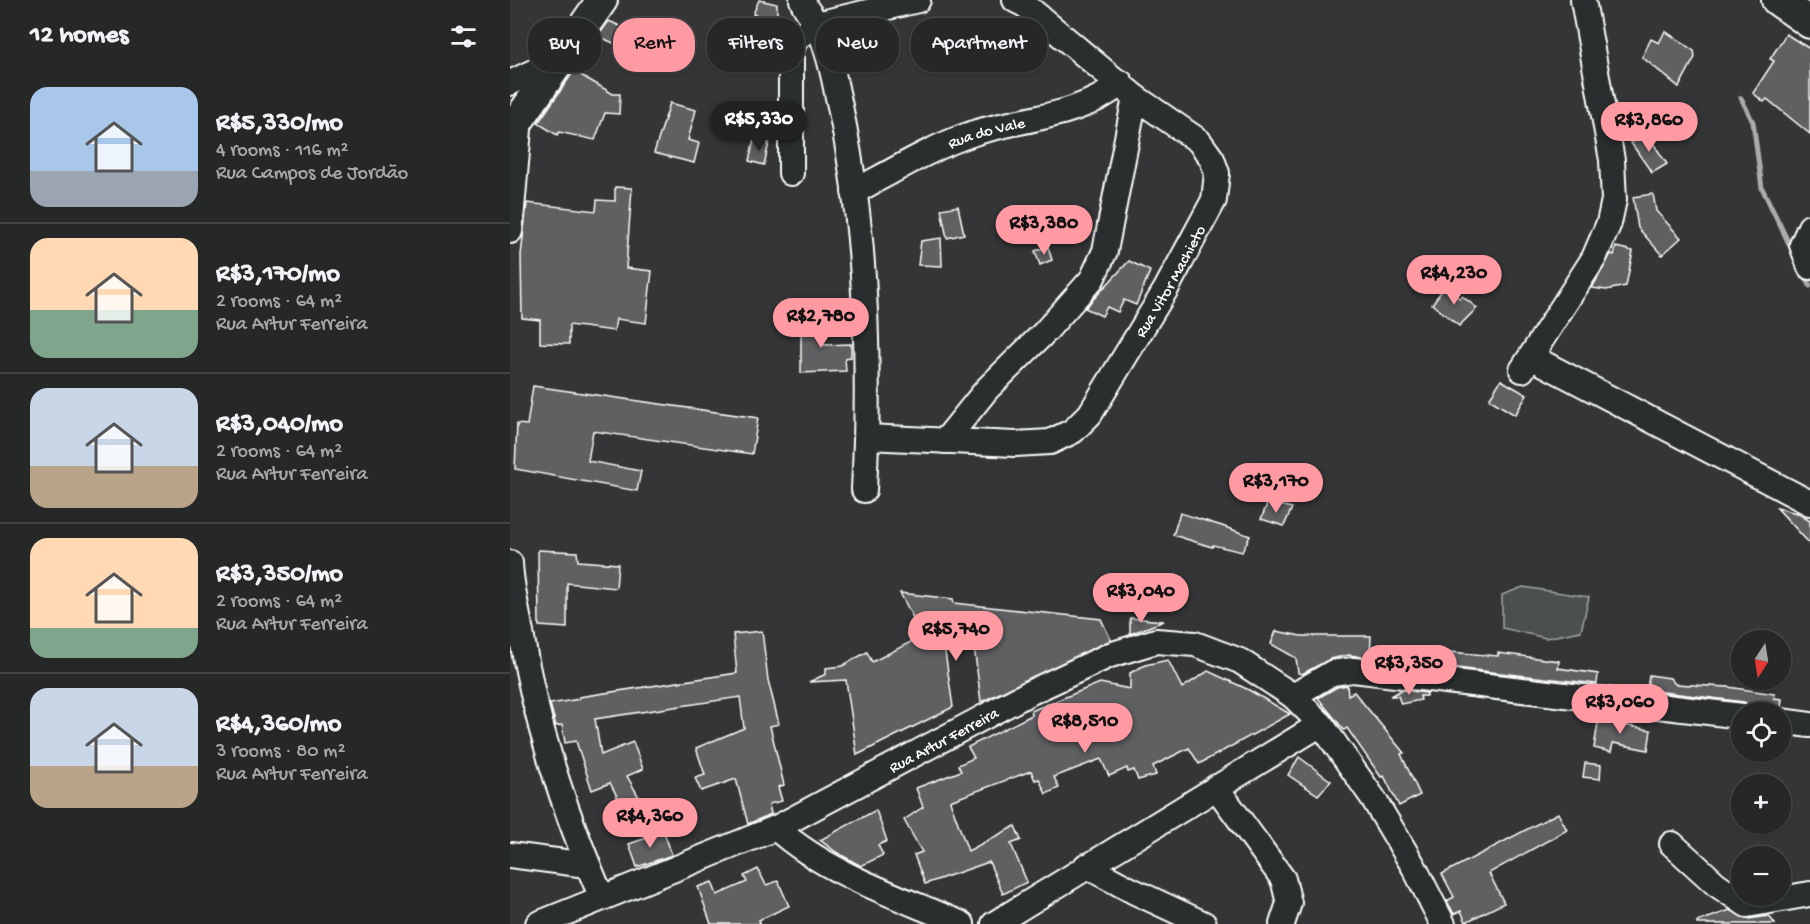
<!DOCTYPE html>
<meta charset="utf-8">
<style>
:root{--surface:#262828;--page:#2e3030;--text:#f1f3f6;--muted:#a4a6a8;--line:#424445;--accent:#ff9aa2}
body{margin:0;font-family:"Gochi Hand",sans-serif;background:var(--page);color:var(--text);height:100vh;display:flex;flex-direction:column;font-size:22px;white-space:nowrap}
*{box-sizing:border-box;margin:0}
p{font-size:20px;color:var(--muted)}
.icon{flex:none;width:33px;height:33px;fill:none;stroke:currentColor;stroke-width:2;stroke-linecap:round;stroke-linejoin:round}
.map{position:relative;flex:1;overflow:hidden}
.panel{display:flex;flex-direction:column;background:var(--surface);width:510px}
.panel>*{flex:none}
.hud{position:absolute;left:18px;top:18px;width:570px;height:54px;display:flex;gap:12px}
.needle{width:39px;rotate:192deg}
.fabs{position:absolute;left:1221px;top:630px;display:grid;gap:12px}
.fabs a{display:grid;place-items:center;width:60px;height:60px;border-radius:50%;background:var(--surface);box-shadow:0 2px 4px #0004,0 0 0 2px var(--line);font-size:30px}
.price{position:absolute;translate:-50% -51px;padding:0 14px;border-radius:21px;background:var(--accent);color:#111;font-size:20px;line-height:39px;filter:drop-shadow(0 2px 3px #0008)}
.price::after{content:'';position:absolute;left:50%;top:36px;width:18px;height:14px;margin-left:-9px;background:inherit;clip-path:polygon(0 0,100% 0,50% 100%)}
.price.on{background:#222;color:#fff}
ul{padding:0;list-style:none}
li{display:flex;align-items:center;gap:18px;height:150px;padding:0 30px}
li+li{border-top:2px solid var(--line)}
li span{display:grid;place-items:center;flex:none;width:168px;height:120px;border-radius:18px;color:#555}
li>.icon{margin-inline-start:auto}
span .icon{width:72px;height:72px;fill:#fffc;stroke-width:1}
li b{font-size:26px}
h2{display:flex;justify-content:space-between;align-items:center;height:72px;padding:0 30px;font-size:26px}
.tag{padding:0 21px;border-radius:24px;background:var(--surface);box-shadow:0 2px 4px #0004,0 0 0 2px var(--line);font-size:21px;line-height:54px}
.tag.on{background:var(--accent);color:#111}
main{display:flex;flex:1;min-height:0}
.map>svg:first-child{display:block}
</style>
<main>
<section class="panel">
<h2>12 homes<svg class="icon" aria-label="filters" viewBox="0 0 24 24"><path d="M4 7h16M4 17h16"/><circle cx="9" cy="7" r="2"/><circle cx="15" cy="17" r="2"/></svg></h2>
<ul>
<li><span style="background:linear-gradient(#a9c7e8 70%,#9aa5b1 0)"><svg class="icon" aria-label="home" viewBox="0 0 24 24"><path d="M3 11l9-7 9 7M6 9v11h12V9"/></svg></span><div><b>R$5,330/mo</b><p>4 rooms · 116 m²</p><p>Rua Campos de Jordão</p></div></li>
<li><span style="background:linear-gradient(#ffd9b3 60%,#7fa58c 0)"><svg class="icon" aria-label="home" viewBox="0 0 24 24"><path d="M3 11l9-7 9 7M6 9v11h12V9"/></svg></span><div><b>R$3,170/mo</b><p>2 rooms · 64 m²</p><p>Rua Artur Ferreira</p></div></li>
<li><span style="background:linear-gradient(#c9d6e8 65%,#b9a48a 0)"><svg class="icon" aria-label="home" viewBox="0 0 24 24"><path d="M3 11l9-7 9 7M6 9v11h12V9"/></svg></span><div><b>R$3,040/mo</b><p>2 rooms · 64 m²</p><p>Rua Artur Ferreira</p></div></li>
<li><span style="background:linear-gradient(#ffd9b3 75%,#7fa58c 0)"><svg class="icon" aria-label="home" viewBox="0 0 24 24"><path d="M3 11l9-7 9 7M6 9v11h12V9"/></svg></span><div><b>R$3,350/mo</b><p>2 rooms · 64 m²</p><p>Rua Artur Ferreira</p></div></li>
<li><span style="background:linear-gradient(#c9d6e8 65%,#b9a48a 0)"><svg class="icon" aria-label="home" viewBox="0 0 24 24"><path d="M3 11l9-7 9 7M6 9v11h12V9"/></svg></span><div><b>R$4,360/mo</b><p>3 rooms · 80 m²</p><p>Rua Artur Ferreira</p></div></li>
</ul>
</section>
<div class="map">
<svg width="1300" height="924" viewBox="0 0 1300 924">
<rect width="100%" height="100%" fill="#333536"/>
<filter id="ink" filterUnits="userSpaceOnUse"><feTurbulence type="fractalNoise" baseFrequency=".0167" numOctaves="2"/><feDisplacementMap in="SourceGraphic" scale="12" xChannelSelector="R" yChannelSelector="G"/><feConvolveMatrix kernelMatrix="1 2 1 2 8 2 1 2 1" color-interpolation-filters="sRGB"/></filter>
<g filter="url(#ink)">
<polygon fill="#4c4f50" stroke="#a6a7a8" stroke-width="1.5" points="1013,587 1079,597 1071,631 1036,638 992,628 992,595"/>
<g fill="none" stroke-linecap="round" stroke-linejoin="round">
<g stroke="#abacad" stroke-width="5">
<polyline points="1231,98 1243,122 1252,188 1284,254"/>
<polyline points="1294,273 1300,286"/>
</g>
</g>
<g fill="#5f6162" stroke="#fff" stroke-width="1.5">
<polygon points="249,0 267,4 267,24 243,14"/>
<polygon points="99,21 140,40 132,56 88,36"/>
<polygon points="1155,31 1184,51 1185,57 1169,87 1132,57 1141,39 1149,43"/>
<polygon points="1276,34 1300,49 1300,134 1257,99 1254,102 1243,93 1264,61 1260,59"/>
<polygon points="64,71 103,94 110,94 109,114 95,113 85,140 49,132 47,135 28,123"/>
<polygon points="160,103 186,110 178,140 189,143 184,163 144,153"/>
<polygon points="1137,134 1157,164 1142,173 1121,143"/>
<polygon points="244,139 259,143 254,165 239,161"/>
<polygon points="105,187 122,188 116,268 142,271 136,323 106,319 104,331 59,325 59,344 30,343 30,320 12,318 11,255 17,203 86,211 87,200 105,201"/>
<polygon points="1143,194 1146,211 1171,238 1152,255 1128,228 1123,197"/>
<polygon points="448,206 454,234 437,238 431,209"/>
<polygon points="431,238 432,266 408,265 411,241"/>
<polygon points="538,247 542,260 530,265 525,251"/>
<polygon points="1106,247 1123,251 1116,286 1096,290 1082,288 1101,254 1104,255"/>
<polygon points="619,261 640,271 626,305 614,300 608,312 597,307 592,316 575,308"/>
<polygon points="935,286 950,299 952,296 967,308 949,326 922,304"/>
<polygon points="339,304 340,317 323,318 323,305"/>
<polygon points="298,309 311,309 314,345 341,344 341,357 335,358 336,371 291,373 291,334 299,333"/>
<polygon points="991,380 1017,395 1005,415 979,399"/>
<polygon points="23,386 248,418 242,454 83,431 78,461 131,471 127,491 5,469 7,424 17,425"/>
<polygon points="758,502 782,508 774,526 751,519"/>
<polygon points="1267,508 1287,513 1300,521 1300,544"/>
<polygon points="670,513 712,526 740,536 732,552 703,545 702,547 663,535"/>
<polygon points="28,550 67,552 68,561 108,564 106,588 57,583 57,628 29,626"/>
<polygon points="390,593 443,599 444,603 591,619 601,640 471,702 461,622 432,631 443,707 347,755 336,680 299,682 316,674 316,668 332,666 357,652 362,662 401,642 397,633 409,629"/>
<polygon points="620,618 654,621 620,634"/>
<polygon points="252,631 258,680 269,724 260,726 274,785 268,787 272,801 259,804 261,814 238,824 226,779 191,791 185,778 195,775 186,748 234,728 230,697 85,719 91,755 123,742 133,769 117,776 134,806 117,815 100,783 82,790 66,741 55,743 52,725 46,726 40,704 69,699 69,697 227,673 223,634"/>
<polygon points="766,631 791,636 861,636 860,658 839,655 820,659 792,674 788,673 786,658 761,644"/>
<polygon points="926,651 988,656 988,653 1049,661 1048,668 1088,674 1087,684 903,663"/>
<polygon points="658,660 672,688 698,671 739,690 780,714 689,764 679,748 643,766 646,775 628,780 624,770 618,772 617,768 599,776 591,759 544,777 549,788 536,794 529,779 525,780 521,771 440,801 458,851 505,826 511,840 501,844 517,882 493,894 479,862 415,884 404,855 412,852 394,820 413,807 406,788 451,771 448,765 464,758 458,747 522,715 521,711 590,683 620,689 620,673 635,665"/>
<polygon points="1139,675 1160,678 1165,684 1218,687 1265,694 1264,698 1272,699 1271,707 1256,712 1245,710 1234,702 1137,690"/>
<polygon points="837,685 838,695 844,692 894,753 891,754 910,795 889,806 874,776 871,777 837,728 834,730 808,698 827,687"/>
<polygon points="892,690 917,693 917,696 910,696 911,700 891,704 888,696 880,696"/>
<polygon points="1089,716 1108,720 1108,724 1141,730 1138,750 1103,743 1101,752 1084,748"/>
<polygon points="789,757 821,781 808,795 778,775"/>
<polygon points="1075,763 1091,765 1090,779 1073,777"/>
<polygon points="366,810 377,841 368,845 373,855 351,866 326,852 310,840"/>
<polygon points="1048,813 1057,830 979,873 994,903 956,922 951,911 944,914 937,901 944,897 932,874"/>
<polygon points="154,832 162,855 127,867 119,844"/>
<polygon points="248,869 256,885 268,881 279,906 249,920 250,924 201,924 188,887 202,882 207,895 237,882 234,876"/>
<polygon points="1220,910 1239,919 1259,916 1265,924 1187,924 1187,922"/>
</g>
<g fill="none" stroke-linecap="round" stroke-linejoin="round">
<defs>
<g id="minor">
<path d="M292,0C295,10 304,17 308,27C317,46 322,68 326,88C356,219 361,357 354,490"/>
<polyline points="0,83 52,58"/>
<polyline points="281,173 281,50 286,38 307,24 408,0"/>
<path id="s1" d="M344,192C383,171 422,147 464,133C512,118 571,117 611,83"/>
<polyline points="1300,227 1292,245 1300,267"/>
<polyline points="0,231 10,118"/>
<polyline points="1021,357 1300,503"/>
<polyline points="1012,370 1084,258 1099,223 1104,200 1102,160 1073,0"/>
<path id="s2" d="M357,437L505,444L540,442L563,431L580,414L656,289L704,200L707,173L702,159L689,141L625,97L515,5L505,0"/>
<polyline points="435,441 477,389 534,333 582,279 595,251 625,97"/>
<path d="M0,563C1,584 6,606 10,627C25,723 53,808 92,898"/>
<polyline points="783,696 822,673 843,670 1232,716"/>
<polyline points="1270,721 1300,725"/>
<polyline points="706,787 773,879 779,903 772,924"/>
<path d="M266,828C317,874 389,897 452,924"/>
<polyline points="1162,844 1206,884 1237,905 1300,894"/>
<polyline points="0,855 77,865"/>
<polyline points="576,866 623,891 694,924"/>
<path id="s3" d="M28,924L266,828L521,692L600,655L646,641L685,644L730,661L783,696L811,724L863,798L904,867L933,924"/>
<polyline points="484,924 811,724"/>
</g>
<g id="major">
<polyline points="1267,0 1300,23"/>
<polyline points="0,123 10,118 92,0"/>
</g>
</defs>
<use href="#minor" stroke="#fff" stroke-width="28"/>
<use href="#major" stroke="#fff" stroke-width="34"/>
<use href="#minor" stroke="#2a2d2e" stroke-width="24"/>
<use href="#major" stroke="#2a2d2e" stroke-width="30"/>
</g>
</g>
<g text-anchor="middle" stroke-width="4.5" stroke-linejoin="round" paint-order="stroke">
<g font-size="16" fill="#fff" stroke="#2a2d2e">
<text dy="6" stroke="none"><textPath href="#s1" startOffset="146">Rua do Vale</textPath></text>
<text dy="6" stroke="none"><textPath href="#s2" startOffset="388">Rua Vitor Machieto</textPath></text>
<text dy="6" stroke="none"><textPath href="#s3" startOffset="446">Rua Artur Ferreira</textPath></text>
</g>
</g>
</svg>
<div class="fabs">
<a><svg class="needle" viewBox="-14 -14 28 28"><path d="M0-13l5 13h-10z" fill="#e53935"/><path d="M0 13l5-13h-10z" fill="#a4a6a8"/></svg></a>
<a><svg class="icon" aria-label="locate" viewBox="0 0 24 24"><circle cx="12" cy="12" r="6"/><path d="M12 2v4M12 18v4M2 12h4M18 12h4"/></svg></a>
<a>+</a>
<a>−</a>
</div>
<b class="price on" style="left:249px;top:152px">R$5,330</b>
<b class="price" style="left:1139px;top:153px">R$3,860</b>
<b class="price" style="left:534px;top:256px">R$3,380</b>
<b class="price" style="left:944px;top:306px">R$4,230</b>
<b class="price" style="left:311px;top:349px">R$2,780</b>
<b class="price" style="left:766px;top:514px">R$3,170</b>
<b class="price" style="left:631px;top:624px">R$3,040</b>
<b class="price" style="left:446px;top:662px">R$5,740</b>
<b class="price" style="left:899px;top:696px">R$3,350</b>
<b class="price" style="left:1110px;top:735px">R$3,060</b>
<b class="price" style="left:575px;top:754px">R$8,510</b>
<b class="price" style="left:140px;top:849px">R$4,360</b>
<div class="hud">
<a class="tag">Buy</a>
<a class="tag on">Rent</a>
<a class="tag">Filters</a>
<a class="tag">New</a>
<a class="tag">Apartment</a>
</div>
</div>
</main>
